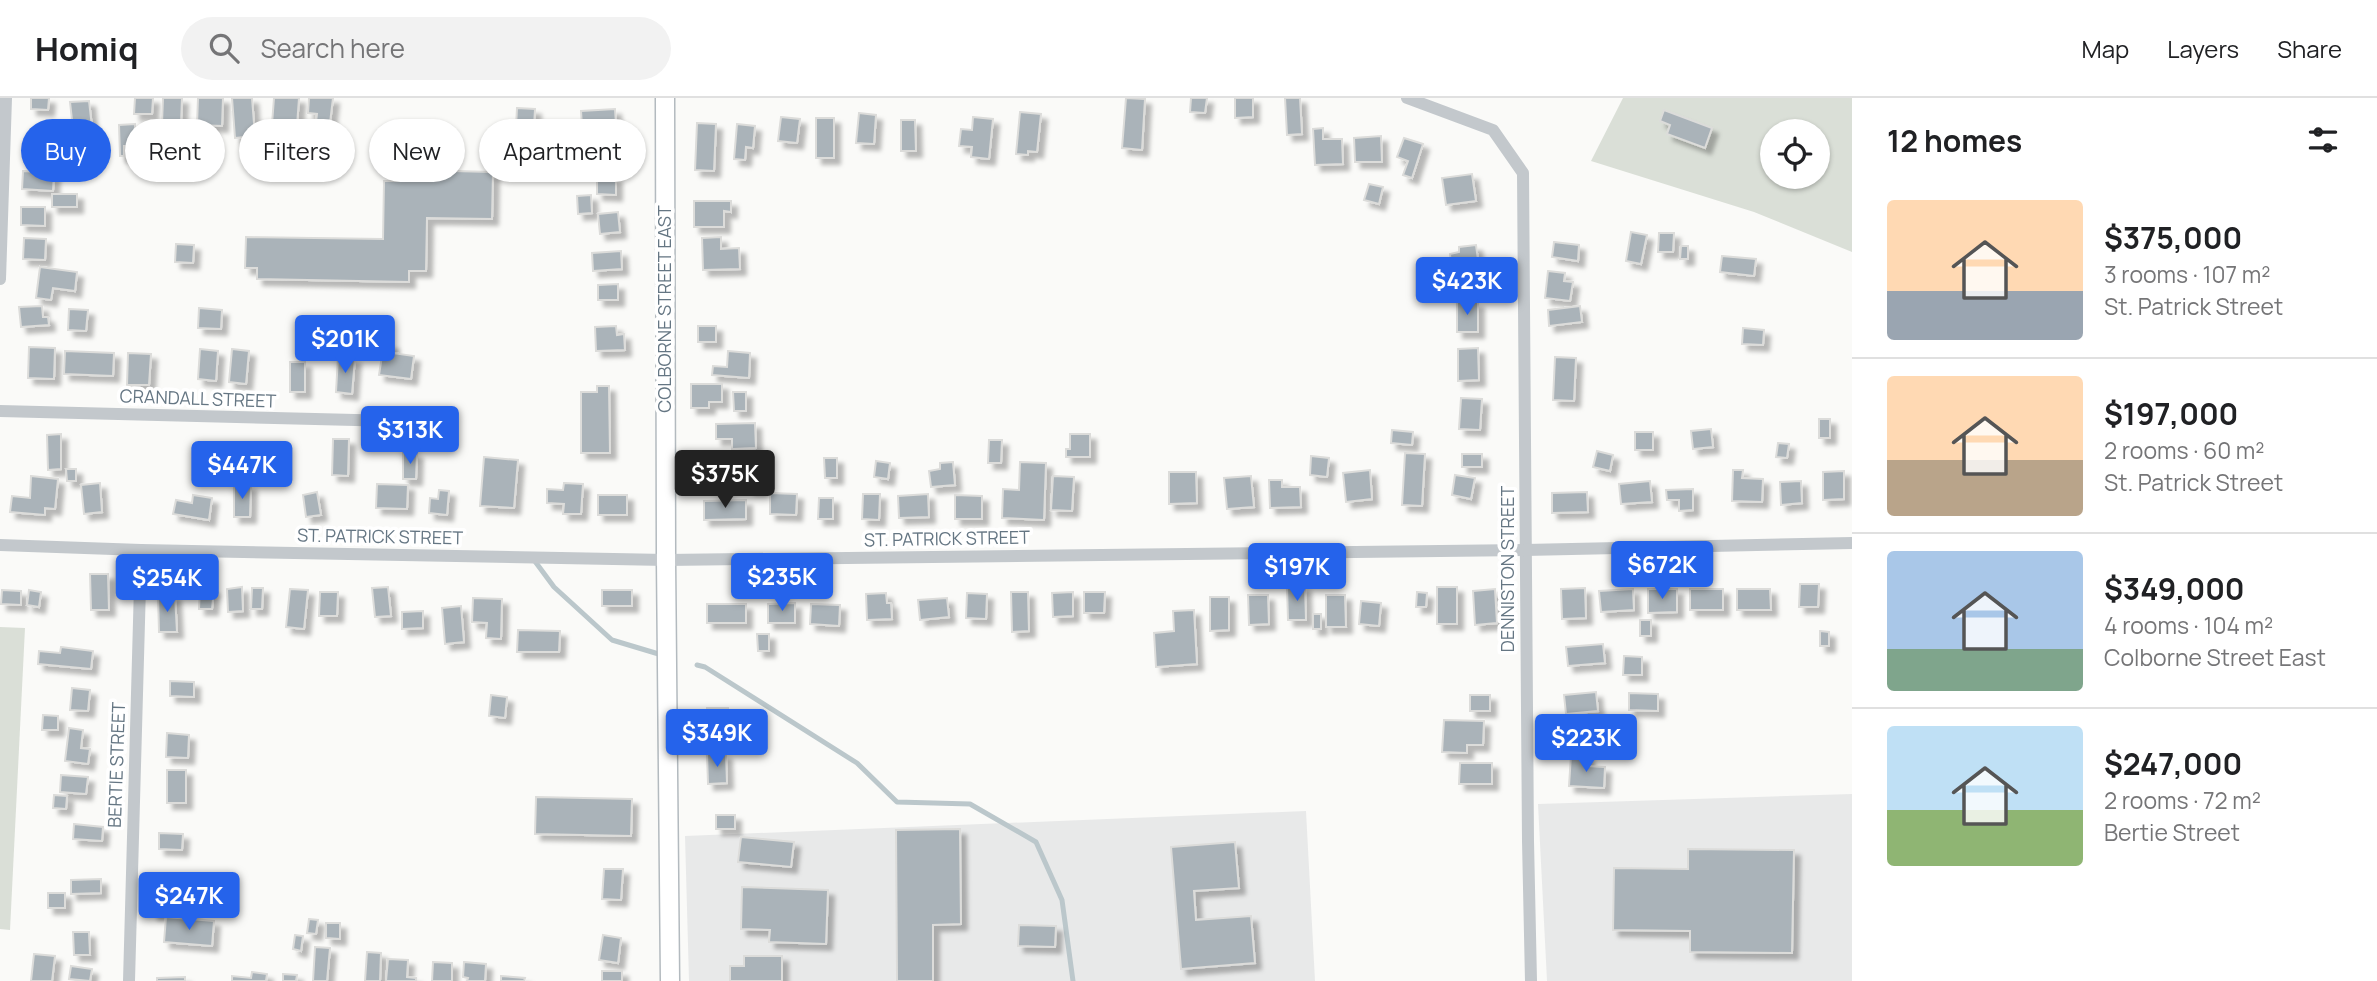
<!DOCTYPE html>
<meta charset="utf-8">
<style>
:root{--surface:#fff;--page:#f2f2f2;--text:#202124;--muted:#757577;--line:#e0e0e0;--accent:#2563eb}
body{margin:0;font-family:Manrope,sans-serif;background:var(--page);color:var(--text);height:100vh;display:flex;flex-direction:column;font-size:26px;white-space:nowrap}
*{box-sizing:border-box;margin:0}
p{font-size:23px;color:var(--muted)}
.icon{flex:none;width:38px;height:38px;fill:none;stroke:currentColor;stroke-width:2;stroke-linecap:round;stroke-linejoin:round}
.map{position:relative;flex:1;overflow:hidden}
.drawer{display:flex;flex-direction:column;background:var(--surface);width:525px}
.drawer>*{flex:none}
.guide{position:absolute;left:21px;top:21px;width:665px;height:63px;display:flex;gap:14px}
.fabs{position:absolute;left:1760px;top:21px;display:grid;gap:14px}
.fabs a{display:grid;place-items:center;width:70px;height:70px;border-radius:50%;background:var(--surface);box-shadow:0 2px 5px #0004;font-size:35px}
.price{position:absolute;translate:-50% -60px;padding:0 16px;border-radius:7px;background:var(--accent);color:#fff;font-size:23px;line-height:46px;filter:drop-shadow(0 2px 4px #0008)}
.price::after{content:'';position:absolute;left:50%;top:42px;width:21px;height:16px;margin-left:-10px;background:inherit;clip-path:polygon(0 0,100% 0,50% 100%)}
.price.active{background:#222;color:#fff}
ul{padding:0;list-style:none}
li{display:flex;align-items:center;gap:21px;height:175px;padding:0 35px}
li+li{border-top:2px solid var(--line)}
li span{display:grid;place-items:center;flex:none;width:196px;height:140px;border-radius:7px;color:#555}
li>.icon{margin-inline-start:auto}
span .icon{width:84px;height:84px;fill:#fffc;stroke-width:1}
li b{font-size:30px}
h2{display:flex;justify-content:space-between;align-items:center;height:84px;padding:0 35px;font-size:30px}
.chip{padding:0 24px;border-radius:32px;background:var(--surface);box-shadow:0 2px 5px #0004;font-size:24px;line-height:63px}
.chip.active{background:var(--accent);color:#fff}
header{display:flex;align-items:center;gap:42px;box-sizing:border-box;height:98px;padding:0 35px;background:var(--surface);border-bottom:2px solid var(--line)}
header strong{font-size:33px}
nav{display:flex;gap:38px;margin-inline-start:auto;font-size:24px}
.search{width:490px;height:63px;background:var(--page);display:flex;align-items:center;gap:18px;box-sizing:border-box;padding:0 24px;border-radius:38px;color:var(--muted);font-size:26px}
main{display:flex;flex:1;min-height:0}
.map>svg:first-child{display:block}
</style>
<header>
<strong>Homiq</strong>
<div class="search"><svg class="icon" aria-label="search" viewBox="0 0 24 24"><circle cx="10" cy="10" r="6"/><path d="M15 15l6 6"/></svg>Search here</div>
<nav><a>Map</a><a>Layers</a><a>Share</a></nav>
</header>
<main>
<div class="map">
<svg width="1852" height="883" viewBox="0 0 1852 883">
<defs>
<filter id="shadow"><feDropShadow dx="6" dy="6" stdDeviation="2" flood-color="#0004"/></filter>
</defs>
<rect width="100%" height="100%" fill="#fafaf8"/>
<g fill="#e8e9e9">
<polygon points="1852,696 1852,883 1547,883 1538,706"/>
<polygon points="1306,713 1315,883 689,883 685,738"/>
</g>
<g fill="#dadfd7" fill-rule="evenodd">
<path d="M1623,0H1852V154L1754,114L1591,63ZM1773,33H1818V79H1773Z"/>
<polygon points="0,529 25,530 10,832 0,831"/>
</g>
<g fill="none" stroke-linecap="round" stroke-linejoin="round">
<g stroke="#bbc7cb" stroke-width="5">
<polyline points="534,462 554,489 612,542 662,557"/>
<polyline points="697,567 705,569 857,665 897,704 970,706 1036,744 1062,802 1073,883"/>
</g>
</g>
<g fill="#aab3b9" stroke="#dcdcda" stroke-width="2" filter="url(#shadow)">
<polygon points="31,0 49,0 48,12 31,11"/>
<polygon points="135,0 153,0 152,16 134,16"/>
<polygon points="163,0 182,0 181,26 162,25"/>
<polygon points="198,0 223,0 222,28 197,27"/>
<polygon points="232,0 252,0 255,38 235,40"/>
<polygon points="274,0 299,0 297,28 272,26"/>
<polygon points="309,0 333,0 330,25 316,24 317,16 308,15"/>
<polygon points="1126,0 1145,1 1142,52 1122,50"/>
<polygon points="1191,0 1207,0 1205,15 1190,14"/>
<polygon points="1235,0 1253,0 1253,19 1235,20"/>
<polygon points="1285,0 1300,0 1302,36 1287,37"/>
<polygon points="89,3 92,29 73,31 70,4"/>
<polygon points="517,10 535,11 534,29 516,29"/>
<polygon points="615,11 616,26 582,28 581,13"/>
<polygon points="1664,12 1712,30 1705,50 1667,36 1670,27 1660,23"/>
<polygon points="1020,14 1041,16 1037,54 1028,53 1028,57 1016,56"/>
<polygon points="859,15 876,17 874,46 856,45"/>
<polygon points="781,19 800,21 797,45 778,43"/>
<polygon points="973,19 993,21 989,61 971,59 972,49 959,48 961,31 972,32"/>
<rect x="816" y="20" width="18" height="40"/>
<polygon points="901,22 915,22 916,53 901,53"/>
<polygon points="697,25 716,26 714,73 695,72"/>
<polygon points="135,26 135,48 124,48 124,58 120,58 119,27"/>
<polygon points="737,26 755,28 753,50 746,49 745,62 734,61"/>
<polygon points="1323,30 1323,41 1342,41 1343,66 1315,67 1313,31"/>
<polygon points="28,38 47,40 45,58 26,56"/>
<polygon points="1381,38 1382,64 1355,64 1354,40"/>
<polygon points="619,39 620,57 591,58 590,40"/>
<polygon points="1404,40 1423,46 1412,80 1403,77 1408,63 1397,59"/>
<polygon points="412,72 493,74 492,121 427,120 426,173 409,173 409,184 257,181 257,170 245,170 246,139 383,141 384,83 412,83"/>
<polygon points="23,73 54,75 53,93 22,91"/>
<polygon points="1472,76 1476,103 1446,107 1442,80"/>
<polygon points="597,78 616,79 616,97 597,96"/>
<polygon points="1369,86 1383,89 1379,106 1364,102"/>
<rect x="52" y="96" width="25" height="13"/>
<polygon points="591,97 592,115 578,116 577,98"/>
<polygon points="694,103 731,103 731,114 724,113 724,129 694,129"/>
<polygon points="21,109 45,109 45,128 21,127"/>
<polygon points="618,114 620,134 600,136 598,116"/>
<polygon points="1631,134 1647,137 1641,166 1626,163"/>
<polygon points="1659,135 1674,135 1673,154 1658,154"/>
<polygon points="721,139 721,151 739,150 740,171 703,172 702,140"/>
<polygon points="24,140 46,141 45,162 23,161"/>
<polygon points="1554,144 1579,147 1578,163 1552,159"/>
<polygon points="176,146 194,147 193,165 175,164"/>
<polygon points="1476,147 1481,184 1460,187 1457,165 1451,166 1450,156 1459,154 1459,149"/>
<polygon points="1681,148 1688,148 1688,161 1680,161"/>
<polygon points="621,153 622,171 593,173 592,155"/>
<polygon points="1722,158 1756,161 1754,178 1720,174"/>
<polygon points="40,169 77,174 75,193 53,190 51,202 36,200"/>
<polygon points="1548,173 1565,175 1564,183 1573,184 1570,203 1545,200"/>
<polygon points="618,186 618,202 598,202 598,187"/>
<rect x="1457" y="204" width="21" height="30"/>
<polygon points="42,208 43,219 48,219 49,227 21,229 19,209"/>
<polygon points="1580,208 1582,224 1549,228 1548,212"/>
<polygon points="199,210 222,212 221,231 198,230"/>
<polygon points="69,211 88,212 86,233 68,232"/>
<polygon points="616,228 617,237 624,236 625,252 596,253 595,229"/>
<rect x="698" y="228" width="18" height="16"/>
<polygon points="1743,230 1764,232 1763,247 1742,246"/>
<polygon points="384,245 393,246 392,255 414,258 411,281 379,277"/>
<polygon points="29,249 55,250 54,281 28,280"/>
<polygon points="1478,250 1479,282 1458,283 1458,251"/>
<polygon points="200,251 218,253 216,283 198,281"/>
<polygon points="232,251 249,253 246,286 229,284"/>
<polygon points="65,253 114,255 113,278 64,276"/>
<polygon points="728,253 750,255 749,280 712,277 713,268 727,269"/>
<polygon points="128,255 151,256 149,287 127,287"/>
<polygon points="338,259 355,260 352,296 336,294"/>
<polygon points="1555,259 1576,260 1574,303 1553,302"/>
<rect x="290" y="264" width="15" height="30"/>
<polygon points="691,286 722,286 722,304 709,304 709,310 691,310"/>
<polygon points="597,288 609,288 610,355 581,355 581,294 597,294"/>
<polygon points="733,294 746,294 746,313 734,313"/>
<polygon points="1461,300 1482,301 1480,332 1459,331"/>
<rect x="1819" y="321" width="11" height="19"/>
<polygon points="755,325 756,350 732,351 732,341 716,341 716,326"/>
<polygon points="1711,331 1713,349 1693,351 1691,333"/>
<polygon points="1392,332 1413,334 1412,347 1391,345"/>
<rect x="1635" y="334" width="18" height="18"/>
<polygon points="61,336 61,371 48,372 47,337"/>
<polygon points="1070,336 1090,336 1090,359 1066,359 1066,351 1070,351"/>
<polygon points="333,341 349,341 348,378 332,377"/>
<polygon points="989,342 1002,342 1001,365 988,365"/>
<polygon points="1778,345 1789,346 1787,360 1776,359"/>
<polygon points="1597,353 1613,357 1610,373 1593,369"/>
<polygon points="403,354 417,355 416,381 403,381"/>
<polygon points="1405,355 1425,356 1422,408 1402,407"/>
<rect x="1462" y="356" width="20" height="13"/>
<polygon points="1311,358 1329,360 1327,379 1310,377"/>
<polygon points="484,359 518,362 514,410 480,408"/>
<polygon points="722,360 744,360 745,385 722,385"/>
<polygon points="824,360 837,360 837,380 825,380"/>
<polygon points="876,363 890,365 888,381 874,379"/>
<polygon points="953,364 955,387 931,389 929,373 940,371 940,365"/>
<polygon points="1020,364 1046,365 1044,422 1002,420 1003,391 1019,392"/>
<polygon points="66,371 76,371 76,383 67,383"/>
<polygon points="1370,372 1372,401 1346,404 1343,375"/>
<polygon points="1733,372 1743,372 1742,380 1763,381 1762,404 1732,403"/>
<polygon points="1844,373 1844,401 1823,402 1823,374"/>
<polygon points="1169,374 1196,374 1197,405 1169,406"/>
<polygon points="1455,377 1475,380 1471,401 1452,397"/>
<polygon points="31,378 58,381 55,411 45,410 45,417 10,414 12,398 30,400"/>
<polygon points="1053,378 1074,379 1072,413 1051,412"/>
<polygon points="1251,378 1254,409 1227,411 1224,380"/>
<polygon points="761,381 761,391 749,391 749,382"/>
<polygon points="1269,382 1282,382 1282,389 1300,389 1301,409 1270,410"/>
<polygon points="1650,383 1652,404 1621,406 1619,386"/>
<polygon points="1801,383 1802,405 1781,407 1780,384"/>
<polygon points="100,385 102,414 84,416 81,387"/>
<polygon points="564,385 583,386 581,416 563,416 564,406 547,405 547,391 563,392"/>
<polygon points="377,386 408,387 407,411 376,410"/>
<polygon points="234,387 251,387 250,419 234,419"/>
<polygon points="1693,391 1693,412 1679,413 1679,402 1667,402 1666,392"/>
<polygon points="439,392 449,393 447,417 429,415 430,400 438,401"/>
<polygon points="317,394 321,417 306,419 303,397"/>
<polygon points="1587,394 1588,414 1552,415 1552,395"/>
<polygon points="770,395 797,396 796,417 770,416"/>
<polygon points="863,396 880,396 879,422 862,421"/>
<polygon points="928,396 929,419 899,420 898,398"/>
<polygon points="193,397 212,400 209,422 173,416 176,402 192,405"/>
<rect x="598" y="397" width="29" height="20"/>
<polygon points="955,397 982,398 982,421 955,421"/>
<polygon points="819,400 833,400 833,421 818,421"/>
<polygon points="746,402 746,421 704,422 704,403"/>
<polygon points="90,476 108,476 109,512 91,512"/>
<polygon points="1800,486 1819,486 1818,509 1799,509"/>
<polygon points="1305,488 1306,522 1288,522 1287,489"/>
<polygon points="242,489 243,513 228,514 227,491"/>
<polygon points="388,489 391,518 375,519 372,490"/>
<rect x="1437" y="489" width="20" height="37"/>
<polygon points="200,490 214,491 212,511 199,511"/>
<polygon points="252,490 263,490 262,511 251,511"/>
<polygon points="1585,490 1586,520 1562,521 1561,491"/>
<polygon points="290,491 308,492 304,531 286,529"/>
<polygon points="1495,491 1497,525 1475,527 1473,493"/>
<polygon points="1633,491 1634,512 1601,514 1599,493"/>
<polygon points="1648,491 1677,491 1677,514 1648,515"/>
<rect x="1690" y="491" width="33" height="21"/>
<polygon points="1737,491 1770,491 1771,512 1737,512"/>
<polygon points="2,492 21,493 21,507 1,506"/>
<polygon points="29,492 41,494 39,509 27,507"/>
<rect x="602" y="492" width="30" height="16"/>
<polygon points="320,494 338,494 337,518 319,518"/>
<polygon points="1011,494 1028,494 1029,533 1012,534"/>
<polygon points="1073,494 1073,518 1053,519 1052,495"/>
<polygon points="1084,494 1105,494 1104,515 1084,515"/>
<polygon points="1417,494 1427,495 1426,509 1416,509"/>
<polygon points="886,495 887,505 891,505 892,521 867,522 866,496"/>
<polygon points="967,495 987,496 986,521 966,520"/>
<polygon points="158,497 175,497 177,534 159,534"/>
<polygon points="1248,497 1268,497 1269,526 1249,527"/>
<polygon points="1326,497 1345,497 1346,529 1326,529"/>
<polygon points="1210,499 1229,499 1229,532 1210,533"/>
<polygon points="473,500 502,501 501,541 486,540 487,525 472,524"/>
<polygon points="947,500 949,519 920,522 918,502"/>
<polygon points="1361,503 1381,505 1379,528 1359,526"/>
<polygon points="795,505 795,525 768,525 768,506"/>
<rect x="707" y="506" width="39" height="19"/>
<polygon points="811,506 840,507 839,528 810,526"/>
<polygon points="461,508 464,544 445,546 442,510"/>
<polygon points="1194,512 1197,566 1156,569 1154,535 1174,533 1173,513"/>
<polygon points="423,513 423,530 402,531 402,514"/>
<rect x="1313" y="516" width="8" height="15"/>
<rect x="1640" y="522" width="11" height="16"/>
<polygon points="518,532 560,533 559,554 517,554"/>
<polygon points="1820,533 1829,534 1829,548 1820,548"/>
<polygon points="757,536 769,536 769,553 758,553"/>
<polygon points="1603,546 1605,565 1568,568 1566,549"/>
<polygon points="61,549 93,553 91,571 38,566 39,553 60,555"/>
<polygon points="1624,558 1642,559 1642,577 1623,577"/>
<polygon points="170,583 194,584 194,599 170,598"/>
<polygon points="72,590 90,592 88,613 70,612"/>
<polygon points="1596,594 1598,613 1566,616 1564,597"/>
<polygon points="1629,595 1658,596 1658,613 1629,612"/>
<polygon points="491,597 507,599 505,620 489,618"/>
<rect x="1470" y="597" width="20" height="16"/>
<polygon points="707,610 728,610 728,641 707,640"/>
<polygon points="43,617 58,618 58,632 42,632"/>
<polygon points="1597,619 1599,639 1568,642 1566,622"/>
<polygon points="1444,622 1484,623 1483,647 1467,647 1467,655 1442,654"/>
<polygon points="69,630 83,632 81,650 90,651 88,666 65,663"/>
<polygon points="167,635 189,637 188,660 166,659"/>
<polygon points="707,656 726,656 727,685 708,686"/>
<polygon points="1571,657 1588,658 1587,668 1605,669 1604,690 1569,688"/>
<polygon points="1460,665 1492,665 1492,686 1459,686"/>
<rect x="167" y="672" width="19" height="33"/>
<polygon points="61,677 88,679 86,696 60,694"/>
<polygon points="54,697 67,698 66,711 53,710"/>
<polygon points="536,699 632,701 631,738 535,736"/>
<rect x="716" y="717" width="19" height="14"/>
<polygon points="74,726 103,729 102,743 73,741"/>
<polygon points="960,731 961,826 933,827 933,883 897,883 896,732"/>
<polygon points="159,735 183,736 182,752 159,751"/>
<polygon points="741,739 794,744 791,769 738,764"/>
<polygon points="1235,744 1239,790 1194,793 1196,822 1251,818 1255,865 1181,871 1171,749"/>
<polygon points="1688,751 1794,752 1792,855 1690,854 1690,833 1613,832 1614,770 1688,771"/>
<polygon points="604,771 623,771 621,802 602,801"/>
<polygon points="101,781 101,795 71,796 71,782"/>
<polygon points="742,789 828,792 826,846 769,844 770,832 741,831"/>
<polygon points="153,790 176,790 175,805 194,805 193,816 152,816"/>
<rect x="48" y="795" width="17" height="15"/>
<polygon points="166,819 214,823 212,848 164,844"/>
<polygon points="309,821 318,822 316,836 307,835"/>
<polygon points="326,825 340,825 340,841 326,840"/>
<polygon points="1019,827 1056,828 1055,849 1018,848"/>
<polygon points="73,834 89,834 90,857 74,857"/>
<polygon points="295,837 303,838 301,853 293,851"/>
<polygon points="603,837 621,840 618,865 599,862"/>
<polygon points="315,849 330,850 327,883 313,883"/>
<polygon points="367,854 381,855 380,883 365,883"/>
<polygon points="34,856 55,858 52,883 31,883"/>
<polygon points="744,858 782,858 782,883 730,883 730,868 744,868"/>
<polygon points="388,861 408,862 407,879 416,880 416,883 386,883"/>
<polygon points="433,864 452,865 452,883 432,883"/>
<polygon points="464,864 486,866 485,883 467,883 468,880 463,879"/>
<polygon points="71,868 92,871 90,883 69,881"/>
<rect x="602" y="873" width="20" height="10"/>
<polygon points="252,874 267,876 266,883 232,883 232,878 251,880"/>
<polygon points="283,876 297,877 296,883 283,883"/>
<polygon points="501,878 525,880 524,883 501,883"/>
<polygon points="185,879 185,883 157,883 157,880"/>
</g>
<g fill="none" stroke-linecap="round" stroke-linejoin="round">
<defs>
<polyline id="secondary" points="665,0 666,462 670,883"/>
</defs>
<use href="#secondary" stroke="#b3babf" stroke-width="21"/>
<g stroke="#c3c8cc" stroke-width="12">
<polyline points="1407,0 1493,32 1523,75 1528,743 1531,883"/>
<polyline points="0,181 6,0"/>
<polyline points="0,313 396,323"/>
<polyline points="0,447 141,452 666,462 1525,452 1852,445"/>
<polyline points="129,883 141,452"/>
</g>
<use href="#secondary" stroke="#fff" stroke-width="18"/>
</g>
<g text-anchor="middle" stroke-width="7" stroke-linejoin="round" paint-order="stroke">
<g font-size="18" fill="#657683" stroke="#fff">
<text transform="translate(665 211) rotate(-90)" y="6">COLBORNE STREET EAST</text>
<text transform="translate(198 301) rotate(2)" y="6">CRANDALL STREET</text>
<text transform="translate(380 439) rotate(1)" y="6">ST. PATRICK STREET</text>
<text transform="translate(947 441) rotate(-1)" y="6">ST. PATRICK STREET</text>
<text transform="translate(1508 471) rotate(-90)" y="6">DENNISTON STREET</text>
<text transform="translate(117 667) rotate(-88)" y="6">BERTIE STREET</text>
</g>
</g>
</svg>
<div class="fabs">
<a><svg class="icon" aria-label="locate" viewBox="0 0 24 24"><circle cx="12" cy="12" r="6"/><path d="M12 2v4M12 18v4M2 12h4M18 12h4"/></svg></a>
</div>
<b class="price" style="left:1467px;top:219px">$423K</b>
<b class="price" style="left:345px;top:277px">$201K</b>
<b class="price" style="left:410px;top:368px">$313K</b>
<b class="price" style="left:242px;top:403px">$447K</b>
<b class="price active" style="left:725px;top:412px">$375K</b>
<b class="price" style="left:1662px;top:503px">$672K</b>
<b class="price" style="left:1297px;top:505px">$197K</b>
<b class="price" style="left:782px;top:515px">$235K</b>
<b class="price" style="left:167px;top:516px">$254K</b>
<b class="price" style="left:717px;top:671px">$349K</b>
<b class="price" style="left:1586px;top:676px">$223K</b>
<b class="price" style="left:189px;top:834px">$247K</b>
<div class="guide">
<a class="chip active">Buy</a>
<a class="chip">Rent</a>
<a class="chip">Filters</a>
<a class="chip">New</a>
<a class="chip">Apartment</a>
</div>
</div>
<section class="drawer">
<h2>12 homes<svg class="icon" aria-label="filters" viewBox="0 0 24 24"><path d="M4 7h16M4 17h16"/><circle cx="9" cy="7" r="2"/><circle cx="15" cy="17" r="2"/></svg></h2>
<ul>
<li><span style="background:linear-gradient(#ffd9b3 65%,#9aa5b1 0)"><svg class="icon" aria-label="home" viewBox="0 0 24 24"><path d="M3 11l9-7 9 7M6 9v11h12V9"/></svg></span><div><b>$375,000</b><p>3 rooms · 107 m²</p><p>St. Patrick Street</p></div></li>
<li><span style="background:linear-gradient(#ffd9b3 60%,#b9a48a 0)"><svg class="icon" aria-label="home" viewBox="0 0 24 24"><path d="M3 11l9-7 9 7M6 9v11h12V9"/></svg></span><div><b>$197,000</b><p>2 rooms · 60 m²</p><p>St. Patrick Street</p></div></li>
<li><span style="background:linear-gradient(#a9c7e8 70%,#7fa58c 0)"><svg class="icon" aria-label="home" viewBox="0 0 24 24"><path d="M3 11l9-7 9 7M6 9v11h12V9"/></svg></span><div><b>$349,000</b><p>4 rooms · 104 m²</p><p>Colborne Street East</p></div></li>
<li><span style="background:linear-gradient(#bfe0f5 60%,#8fb573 0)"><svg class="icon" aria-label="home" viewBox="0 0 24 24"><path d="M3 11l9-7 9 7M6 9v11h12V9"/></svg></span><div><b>$247,000</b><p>2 rooms · 72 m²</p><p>Bertie Street</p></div></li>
</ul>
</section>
</main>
